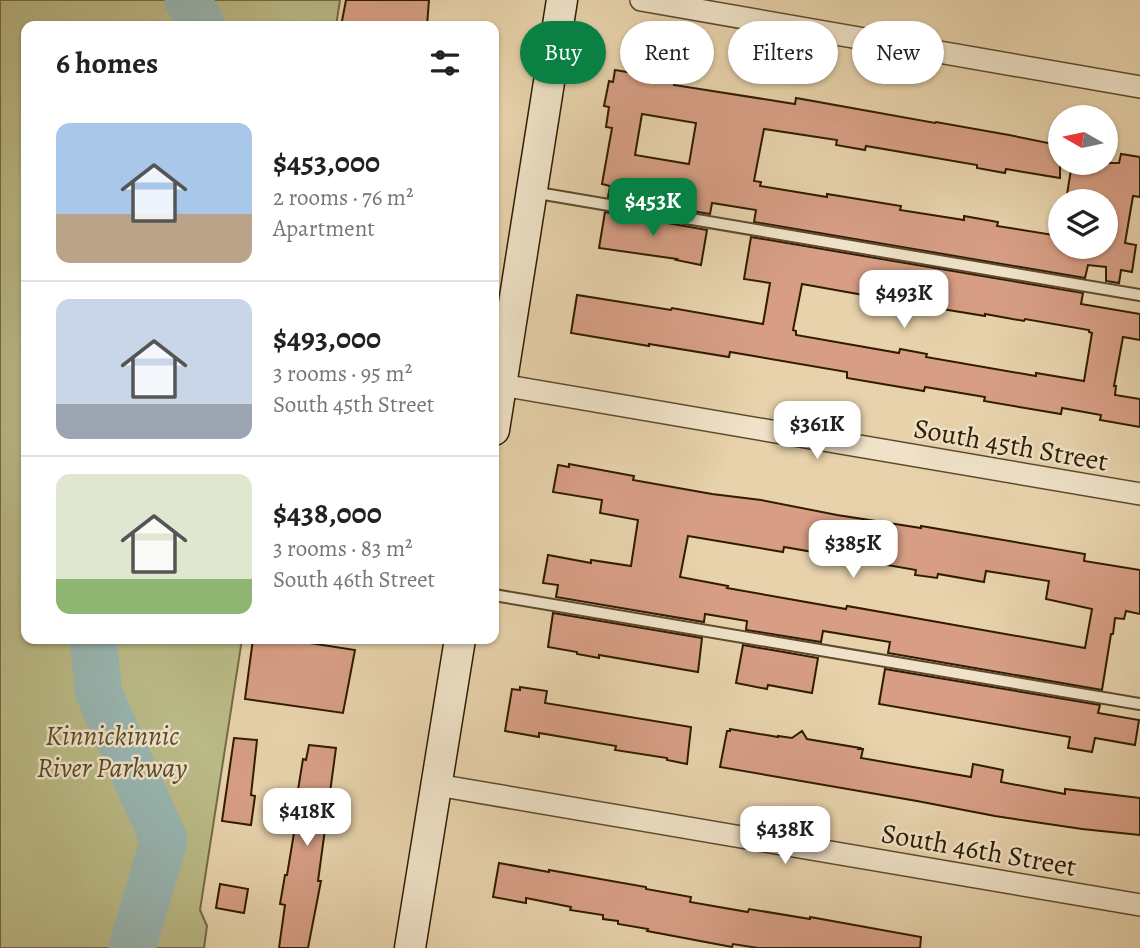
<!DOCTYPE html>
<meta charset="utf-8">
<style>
:root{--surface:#fff;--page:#f2f2f2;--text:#222;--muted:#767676;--line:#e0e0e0;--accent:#0b8043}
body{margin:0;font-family:Alegreya,serif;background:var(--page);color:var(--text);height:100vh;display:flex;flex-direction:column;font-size:26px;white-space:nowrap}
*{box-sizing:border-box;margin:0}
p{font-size:23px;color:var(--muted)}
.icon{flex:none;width:38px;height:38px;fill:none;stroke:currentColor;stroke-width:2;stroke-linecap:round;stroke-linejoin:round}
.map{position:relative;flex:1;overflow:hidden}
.panel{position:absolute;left:21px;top:21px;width:478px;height:623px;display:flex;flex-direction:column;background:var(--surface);border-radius:14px;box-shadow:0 2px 5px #0004}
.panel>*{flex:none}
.guide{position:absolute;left:520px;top:21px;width:514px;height:63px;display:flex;gap:14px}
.needle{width:46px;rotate:279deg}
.fabs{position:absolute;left:1048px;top:105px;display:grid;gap:14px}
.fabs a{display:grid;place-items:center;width:70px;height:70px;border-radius:50%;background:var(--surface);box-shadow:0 2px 5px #0004;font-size:35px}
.price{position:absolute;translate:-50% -60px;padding:0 16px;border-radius:14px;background:#fff;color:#222;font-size:23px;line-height:46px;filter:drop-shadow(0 2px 4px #0008)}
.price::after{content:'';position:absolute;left:50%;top:42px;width:21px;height:16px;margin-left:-10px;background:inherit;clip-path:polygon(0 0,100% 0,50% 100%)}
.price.active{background:var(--accent);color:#fff}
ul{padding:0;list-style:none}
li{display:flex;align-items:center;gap:21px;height:175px;padding:0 35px}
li+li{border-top:2px solid var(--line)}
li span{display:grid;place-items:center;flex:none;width:196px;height:140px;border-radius:14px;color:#555}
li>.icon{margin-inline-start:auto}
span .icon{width:84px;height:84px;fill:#fffc;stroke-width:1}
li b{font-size:30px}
h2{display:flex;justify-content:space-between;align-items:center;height:84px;padding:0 35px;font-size:30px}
.chip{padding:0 24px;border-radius:32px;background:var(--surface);box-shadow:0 2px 5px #0004;font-size:24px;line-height:63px}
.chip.active{background:var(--accent);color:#fff}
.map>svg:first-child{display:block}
</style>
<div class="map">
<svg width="1140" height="948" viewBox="0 0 1140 948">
<rect width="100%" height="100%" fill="#e7d2ab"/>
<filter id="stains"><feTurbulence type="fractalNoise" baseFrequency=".00286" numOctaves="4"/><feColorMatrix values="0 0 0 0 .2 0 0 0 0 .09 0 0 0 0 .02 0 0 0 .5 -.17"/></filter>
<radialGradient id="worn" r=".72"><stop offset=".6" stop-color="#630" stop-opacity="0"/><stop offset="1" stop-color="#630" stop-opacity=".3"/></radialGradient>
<polygon fill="#baba86" stroke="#746b44" stroke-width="2" points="0,0 340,0 336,26 26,26 26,639 242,639 200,910 207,926 204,948 0,948"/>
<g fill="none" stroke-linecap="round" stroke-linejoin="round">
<g stroke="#98b6b2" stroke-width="47">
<polyline points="188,0 202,26"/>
<polyline points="93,639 99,694 164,840 132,948"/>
</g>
</g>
<g fill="#d79e85" stroke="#2f1c01" stroke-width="2" fill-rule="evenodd">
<polygon points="346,0 429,0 427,26 341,26"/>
<path d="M615,70L675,80L674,85L795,104L796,98L935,123L936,122L1009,135L1053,144V148H1056L1054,156H1060V178L1006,169L1005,173L977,168V165L866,146L865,150L836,145L837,140L764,129L754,181L761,182L760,186L827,197V194L901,206L900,210L964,220V216L998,222L997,226L1060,236V247H1106V201H1066L1072,163H1119L1121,154L1140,157V197L1133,196L1125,243L1136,245L1132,272L1121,270L1119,283L1106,281V267L1088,265L1085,278L754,222L756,210L712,203L710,214L608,197L610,186L602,184L612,128L606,127L609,107L604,106L609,81L613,82ZM642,114L696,123L689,164L635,155Z"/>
<polygon points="605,212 707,230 701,265 676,260 677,259 599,248"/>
<path d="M751,237L1083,293L1081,304L1140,314V340L1123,337L1114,386H1116L1115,395L1140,399V427L1100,420L1101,415L1062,408L1061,414L984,401L985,397L925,387L924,391L847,378V372L730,352L729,357L649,344V346L571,333L577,295L671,310L672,308L763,324L770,283L744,279ZM802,284L936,308L985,316V314L1024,321L1025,319L1089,330V332L1092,333L1084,381L1036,373V376L926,357L927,354L900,349L899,353L796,335V331L793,330Z"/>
<path d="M569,464L634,476L633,480L712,494L761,500L837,515L921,528V526L1085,554L1084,561L1140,570V614L1126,611L1124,619L1115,618L1113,634H1111L1102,690L888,653L890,642L823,631L821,642L746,630L747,621L705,614L704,622L556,597L558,585L543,583L548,555L591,563V560L631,566L638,520L600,513L602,500L553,492L558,465L569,467ZM688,536L783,552L784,547L916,570L915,575L937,578L938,574L984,582L986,571L1049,581L1046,599L1092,609L1085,648L847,606L846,609L727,588L728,586L680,577Z"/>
<polygon points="553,613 702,638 698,672 599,655 599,658 577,654 577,652 548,647"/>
<polygon points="253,639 304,639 303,642 355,650 343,713 245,699"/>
<polygon points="743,645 818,658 812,693 768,685 767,689 736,683"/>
<polygon points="885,669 1100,705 1098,713 1139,720 1135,745 1095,738 1092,752 1068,748 1070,737 879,704"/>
<polygon points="520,687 547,691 545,703 691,727 687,764 667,760 667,758 615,750 616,746 539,733 539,737 505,731 512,689 520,690"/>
<polygon points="730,729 778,737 778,736 792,738 802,731 807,739 860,748 859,749 863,749 861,758 971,777 973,764 1003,770 1001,782 1065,794 1065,789 1140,798 1140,835 1082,829 995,816 917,801 720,767 727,731 730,731"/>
<polygon points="234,738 257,740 251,795 255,796 251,825 222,821"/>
<polygon points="309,745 336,748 318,881 321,881 308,948 279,948 285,905 280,904 285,875 287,875 300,797 297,796 303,759 306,760"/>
<polygon points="499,863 549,872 549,870 646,887 646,889 691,897 690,902 748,912 749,909 810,919 810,917 921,937 920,948 758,948 733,944 732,947 647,931 648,929 618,924 618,921 603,919 603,915 570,910 571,907 526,898 526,903 493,897"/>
<polygon points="220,884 248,889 244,913 216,908"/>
</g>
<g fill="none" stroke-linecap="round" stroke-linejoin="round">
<defs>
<g id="lane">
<polyline points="532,192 1140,295"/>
<polyline points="494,595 1140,704"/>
</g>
<g id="street">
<polyline points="641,0 1140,87"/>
<polyline points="501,385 1140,494"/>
<polyline points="437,785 1140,905"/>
</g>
<g id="secondary">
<polyline points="494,430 562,0"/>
<polyline points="410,948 460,639"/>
</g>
</defs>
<use href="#lane" stroke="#5d4a2c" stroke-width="14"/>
<use href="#street" stroke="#5d4a2c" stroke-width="24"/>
<use href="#secondary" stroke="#2f1c01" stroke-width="33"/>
<use href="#lane" stroke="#efe2c8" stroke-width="10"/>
<use href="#street" stroke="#efe2c8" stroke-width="21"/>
<use href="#secondary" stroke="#efe2c8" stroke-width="30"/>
</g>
<g text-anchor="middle" stroke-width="5" stroke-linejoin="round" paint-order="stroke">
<g font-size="28" fill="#2f1c01" stroke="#efe2c8">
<text transform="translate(1011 444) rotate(10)" y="10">South 45th Street</text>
<text transform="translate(979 849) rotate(10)" y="10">South 46th Street</text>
</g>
<g font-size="28" font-style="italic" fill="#594b29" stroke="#efe2c8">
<text x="112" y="745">Kinnickinnic<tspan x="112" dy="32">River Parkway</tspan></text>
</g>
</g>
<rect width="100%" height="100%" filter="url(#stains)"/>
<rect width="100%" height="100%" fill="url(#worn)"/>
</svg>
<div class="fabs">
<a><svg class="needle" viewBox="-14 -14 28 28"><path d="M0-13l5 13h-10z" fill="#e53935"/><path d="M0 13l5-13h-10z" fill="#767676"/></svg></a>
<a><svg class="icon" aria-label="layers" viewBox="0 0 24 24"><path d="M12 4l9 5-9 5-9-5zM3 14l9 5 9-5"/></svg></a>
</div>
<b class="price active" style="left:653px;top:238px">$453K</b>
<b class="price" style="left:904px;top:330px">$493K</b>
<b class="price" style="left:817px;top:461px">$361K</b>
<b class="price" style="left:853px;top:580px">$385K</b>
<b class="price" style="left:307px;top:848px">$418K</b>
<b class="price" style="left:785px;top:866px">$438K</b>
<div class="guide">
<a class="chip active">Buy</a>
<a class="chip">Rent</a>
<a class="chip">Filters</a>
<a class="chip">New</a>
</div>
<section class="panel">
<h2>6 homes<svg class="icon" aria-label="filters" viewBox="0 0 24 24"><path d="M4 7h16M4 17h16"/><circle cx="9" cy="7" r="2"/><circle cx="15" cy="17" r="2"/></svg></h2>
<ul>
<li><span style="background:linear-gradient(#a9c7e8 65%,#b9a48a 0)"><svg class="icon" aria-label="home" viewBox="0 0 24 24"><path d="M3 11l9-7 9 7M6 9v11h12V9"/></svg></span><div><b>$453,000</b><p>2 rooms · 76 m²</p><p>Apartment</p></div></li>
<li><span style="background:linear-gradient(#c9d6e8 75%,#9aa5b1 0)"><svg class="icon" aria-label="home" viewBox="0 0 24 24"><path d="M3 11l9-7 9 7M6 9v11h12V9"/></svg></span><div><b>$493,000</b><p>3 rooms · 95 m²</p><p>South 45th Street</p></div></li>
<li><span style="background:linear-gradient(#dfe7d0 75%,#8fb573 0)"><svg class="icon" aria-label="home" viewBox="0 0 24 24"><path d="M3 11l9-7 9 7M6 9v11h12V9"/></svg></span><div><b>$438,000</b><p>3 rooms · 83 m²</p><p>South 46th Street</p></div></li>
</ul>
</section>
</div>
